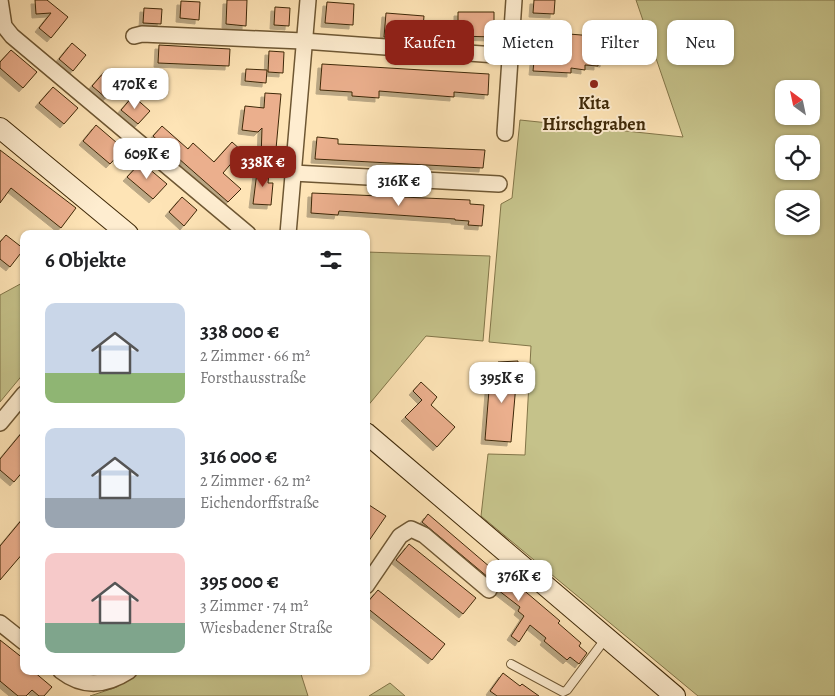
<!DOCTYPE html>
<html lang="de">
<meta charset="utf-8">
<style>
:root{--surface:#fff;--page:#f6f6f6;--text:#202124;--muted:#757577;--accent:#8f2418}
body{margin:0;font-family:Alegreya,serif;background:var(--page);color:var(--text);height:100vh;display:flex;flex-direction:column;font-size:19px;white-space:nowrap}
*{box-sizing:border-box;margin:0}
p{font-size:16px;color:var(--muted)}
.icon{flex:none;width:28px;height:28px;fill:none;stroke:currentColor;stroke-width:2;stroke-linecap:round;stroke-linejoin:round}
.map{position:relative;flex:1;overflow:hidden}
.drawer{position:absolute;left:20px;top:230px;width:350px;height:445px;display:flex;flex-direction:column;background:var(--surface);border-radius:10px;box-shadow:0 1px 4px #0004}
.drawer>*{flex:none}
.top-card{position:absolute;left:385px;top:20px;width:375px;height:45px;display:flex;gap:10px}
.needle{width:32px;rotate:327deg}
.tools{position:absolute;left:775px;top:80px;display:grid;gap:10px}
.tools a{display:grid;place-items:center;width:45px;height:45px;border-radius:10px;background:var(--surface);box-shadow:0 1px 4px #0004;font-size:25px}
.price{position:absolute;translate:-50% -42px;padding:0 11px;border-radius:10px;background:#fff;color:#222;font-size:16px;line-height:32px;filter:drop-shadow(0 1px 2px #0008)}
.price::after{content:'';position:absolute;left:50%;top:30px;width:15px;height:11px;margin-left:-8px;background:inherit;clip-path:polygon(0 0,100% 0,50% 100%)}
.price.on{background:var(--accent);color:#fff}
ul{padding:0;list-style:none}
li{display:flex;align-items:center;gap:15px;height:125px;padding:0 25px}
li span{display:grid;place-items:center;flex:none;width:140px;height:100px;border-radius:10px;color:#555}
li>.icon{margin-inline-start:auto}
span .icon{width:60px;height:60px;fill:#fffc;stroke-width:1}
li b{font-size:21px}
h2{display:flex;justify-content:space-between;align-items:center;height:60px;padding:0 25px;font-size:21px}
.chip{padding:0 18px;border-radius:10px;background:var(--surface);box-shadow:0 1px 4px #0004;font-size:18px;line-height:45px}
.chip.on{background:var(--accent);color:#fff}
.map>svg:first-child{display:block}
</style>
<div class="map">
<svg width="835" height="696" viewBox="0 0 835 696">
<defs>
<filter id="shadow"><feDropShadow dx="-4" dy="4" stdDeviation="0" flood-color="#0004"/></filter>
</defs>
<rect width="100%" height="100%" fill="#fee4b6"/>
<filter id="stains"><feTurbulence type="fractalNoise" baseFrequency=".004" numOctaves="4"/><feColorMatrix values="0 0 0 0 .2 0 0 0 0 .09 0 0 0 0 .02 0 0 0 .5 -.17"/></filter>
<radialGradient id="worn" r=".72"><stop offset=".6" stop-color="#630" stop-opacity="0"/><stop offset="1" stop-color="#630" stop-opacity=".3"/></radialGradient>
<g fill="#c5c28a" stroke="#827548" fill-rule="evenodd">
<path d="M636,0H835V696H698L481,516L488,454L525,455L531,346L489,342L501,204L512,198L520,120L683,137ZM784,89H811V116H784ZM784,144H811V171H784ZM784,199H811V226H784Z"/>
<polygon points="366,252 490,256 483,341 426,336 366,408"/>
<polygon points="24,282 24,373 0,402 0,295"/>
<polygon points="138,671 300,671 308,696 90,696 117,687"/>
<polygon points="390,683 405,696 369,696"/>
</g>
<g fill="#ebaf8d" stroke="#3e2807" filter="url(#shadow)">
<polygon points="35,0 47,0 68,17 51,38 39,28 51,13 36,14"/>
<polygon points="227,0 247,0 246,26 226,24"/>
<polygon points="534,0 555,0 554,14 533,13"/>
<polygon points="181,1 200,2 199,20 180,18"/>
<polygon points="327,2 354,4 353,25 325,23"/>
<polygon points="275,7 290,8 289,26 274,25"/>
<polygon points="144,8 162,9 161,24 143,23"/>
<polygon points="458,12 494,12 494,37 458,36"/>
<polygon points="386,13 424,16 422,40 384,37"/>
<polygon points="569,34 606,37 604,63 598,62 598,66 585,65 585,70 571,68 571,73 533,71 536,41 568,44"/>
<polygon points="72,43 86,55 73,71 59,59"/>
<polygon points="159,45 230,49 229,66 158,63"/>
<polygon points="11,50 37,72 23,88 0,68 0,62"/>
<polygon points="269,51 284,52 283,73 268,72"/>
<polygon points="322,64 489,74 488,95 454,92 454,97 379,91 379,98 352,96 352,92 320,90"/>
<polygon points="246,69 267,70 266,83 245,81"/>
<polygon points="105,71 119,83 106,98 92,86"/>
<polygon points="53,87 78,108 64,124 39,103"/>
<polygon points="265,93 281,94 275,160 261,159 262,128 258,132 242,130 245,106 264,108"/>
<polygon points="133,96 150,111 138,124 121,110"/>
<polygon points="96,125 124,149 110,164 83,141"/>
<polygon points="162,126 188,149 193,143 214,162 232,142 242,151 223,173 241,189 228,202 153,136"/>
<polygon points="317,137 338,139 338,144 485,150 483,168 315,159"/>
<polygon points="0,150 76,208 61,228 11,188 0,203"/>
<polygon points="141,162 167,184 153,199 127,177"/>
<polygon points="258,164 269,173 268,183 273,183 271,205 253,204"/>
<polygon points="312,193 470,200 470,204 484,205 482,226 468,225 469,221 455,220 455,219 339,211 338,215 311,213"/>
<polygon points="182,197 197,210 184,226 169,212"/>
<polygon points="6,235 24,249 10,267 0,259 0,242"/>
<polygon points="518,361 511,442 485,440 489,390 499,391 498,362"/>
<polygon points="421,382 437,397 431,405 455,427 437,447 405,417 422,400 413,391"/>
<polygon points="24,430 24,470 14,482 0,470 0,459"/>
<polygon points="366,503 386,516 366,545"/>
<polygon points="428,514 504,579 507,576 560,621 558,623 581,643 579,646 587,653 579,664 570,657 567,660 544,641 546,638 530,625 519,642 511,636 524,616 518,611 520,607 498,590 495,583 422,522"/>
<polygon points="24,517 24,552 0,580 0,546"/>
<polygon points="409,544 476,598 463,614 396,560"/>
<polygon points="378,590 445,644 432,660 366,607 366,604"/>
<polygon points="0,640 24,659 24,671 33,671 52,687 44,696 39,696 32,690 26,696 18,696 0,681"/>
<polygon points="503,673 520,686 522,684 539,696 497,696 490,691"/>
</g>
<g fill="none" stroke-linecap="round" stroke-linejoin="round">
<defs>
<polyline id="service" points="511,664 563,692 567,690 606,638"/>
<g id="minor">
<polyline points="0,0 4,26 12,36 248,234"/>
<polyline points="134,36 142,34 303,41 510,56"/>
<polyline points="505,133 514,0"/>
<polyline points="293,173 499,184"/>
<polyline points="288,234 308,0"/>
<polyline points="0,423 24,394"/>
<polyline points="366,586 400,536 411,529 424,535 489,590"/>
<polyline points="0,623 24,642"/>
<path d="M61,671C83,688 106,686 129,671"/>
</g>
<g id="secondary">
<polyline points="0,128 128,234"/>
<polyline points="366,433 675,696"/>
</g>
</defs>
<use href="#service" stroke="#6e5733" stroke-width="10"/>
<use href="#minor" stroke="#6e5733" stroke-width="18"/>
<use href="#secondary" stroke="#3e2807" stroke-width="22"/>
<use href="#service" stroke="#feedd0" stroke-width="8"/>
<use href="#minor" stroke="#feedd0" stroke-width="15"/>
<use href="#secondary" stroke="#feedd0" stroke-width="20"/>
</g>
<circle fill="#8f2418" stroke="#feedd0" stroke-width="2" cx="594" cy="84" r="5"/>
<g text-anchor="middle" stroke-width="4" stroke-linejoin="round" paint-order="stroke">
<g font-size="18" font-weight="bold" fill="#3e2807" stroke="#feedd0">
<text x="594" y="109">Kita<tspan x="594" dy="21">Hirschgraben</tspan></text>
</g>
</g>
<rect width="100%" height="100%" filter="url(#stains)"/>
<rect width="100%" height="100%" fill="url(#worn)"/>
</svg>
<div class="tools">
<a><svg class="needle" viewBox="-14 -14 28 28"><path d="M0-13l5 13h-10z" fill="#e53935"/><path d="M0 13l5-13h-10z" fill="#757577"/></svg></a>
<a><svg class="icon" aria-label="locate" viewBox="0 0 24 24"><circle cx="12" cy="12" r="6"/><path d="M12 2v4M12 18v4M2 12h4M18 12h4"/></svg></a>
<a><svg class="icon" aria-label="layers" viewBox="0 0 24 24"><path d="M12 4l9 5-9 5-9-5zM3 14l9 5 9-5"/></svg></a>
</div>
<b class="price" style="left:135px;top:110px">470K €</b>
<b class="price" style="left:147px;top:180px">609K €</b>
<b class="price on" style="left:263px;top:188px">338K €</b>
<b class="price" style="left:399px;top:207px">316K €</b>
<b class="price" style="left:502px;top:404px">395K €</b>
<b class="price" style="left:519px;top:602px">376K €</b>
<div class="top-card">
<a class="chip on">Kaufen</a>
<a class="chip">Mieten</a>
<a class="chip">Filter</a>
<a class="chip">Neu</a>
</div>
<section class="drawer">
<h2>6 Objekte<svg class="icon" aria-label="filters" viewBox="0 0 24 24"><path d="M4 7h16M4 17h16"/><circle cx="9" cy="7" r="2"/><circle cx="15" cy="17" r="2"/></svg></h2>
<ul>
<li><span style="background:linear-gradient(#c9d6e8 70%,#8fb573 0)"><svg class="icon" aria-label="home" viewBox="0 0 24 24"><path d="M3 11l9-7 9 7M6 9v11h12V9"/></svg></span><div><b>338 000 €</b><p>2 Zimmer · 66 m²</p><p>Forsthausstraße</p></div></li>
<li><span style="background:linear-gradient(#c9d6e8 70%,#9aa5b1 0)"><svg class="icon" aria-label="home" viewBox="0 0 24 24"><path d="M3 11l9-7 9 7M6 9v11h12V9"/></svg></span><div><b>316 000 €</b><p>2 Zimmer · 62 m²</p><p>Eichendorffstraße</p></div></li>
<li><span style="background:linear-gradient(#f6c9c9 70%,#7fa58c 0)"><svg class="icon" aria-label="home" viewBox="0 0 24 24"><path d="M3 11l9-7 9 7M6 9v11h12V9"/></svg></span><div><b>395 000 €</b><p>3 Zimmer · 74 m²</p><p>Wiesbadener Straße</p></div></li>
</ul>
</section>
</div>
